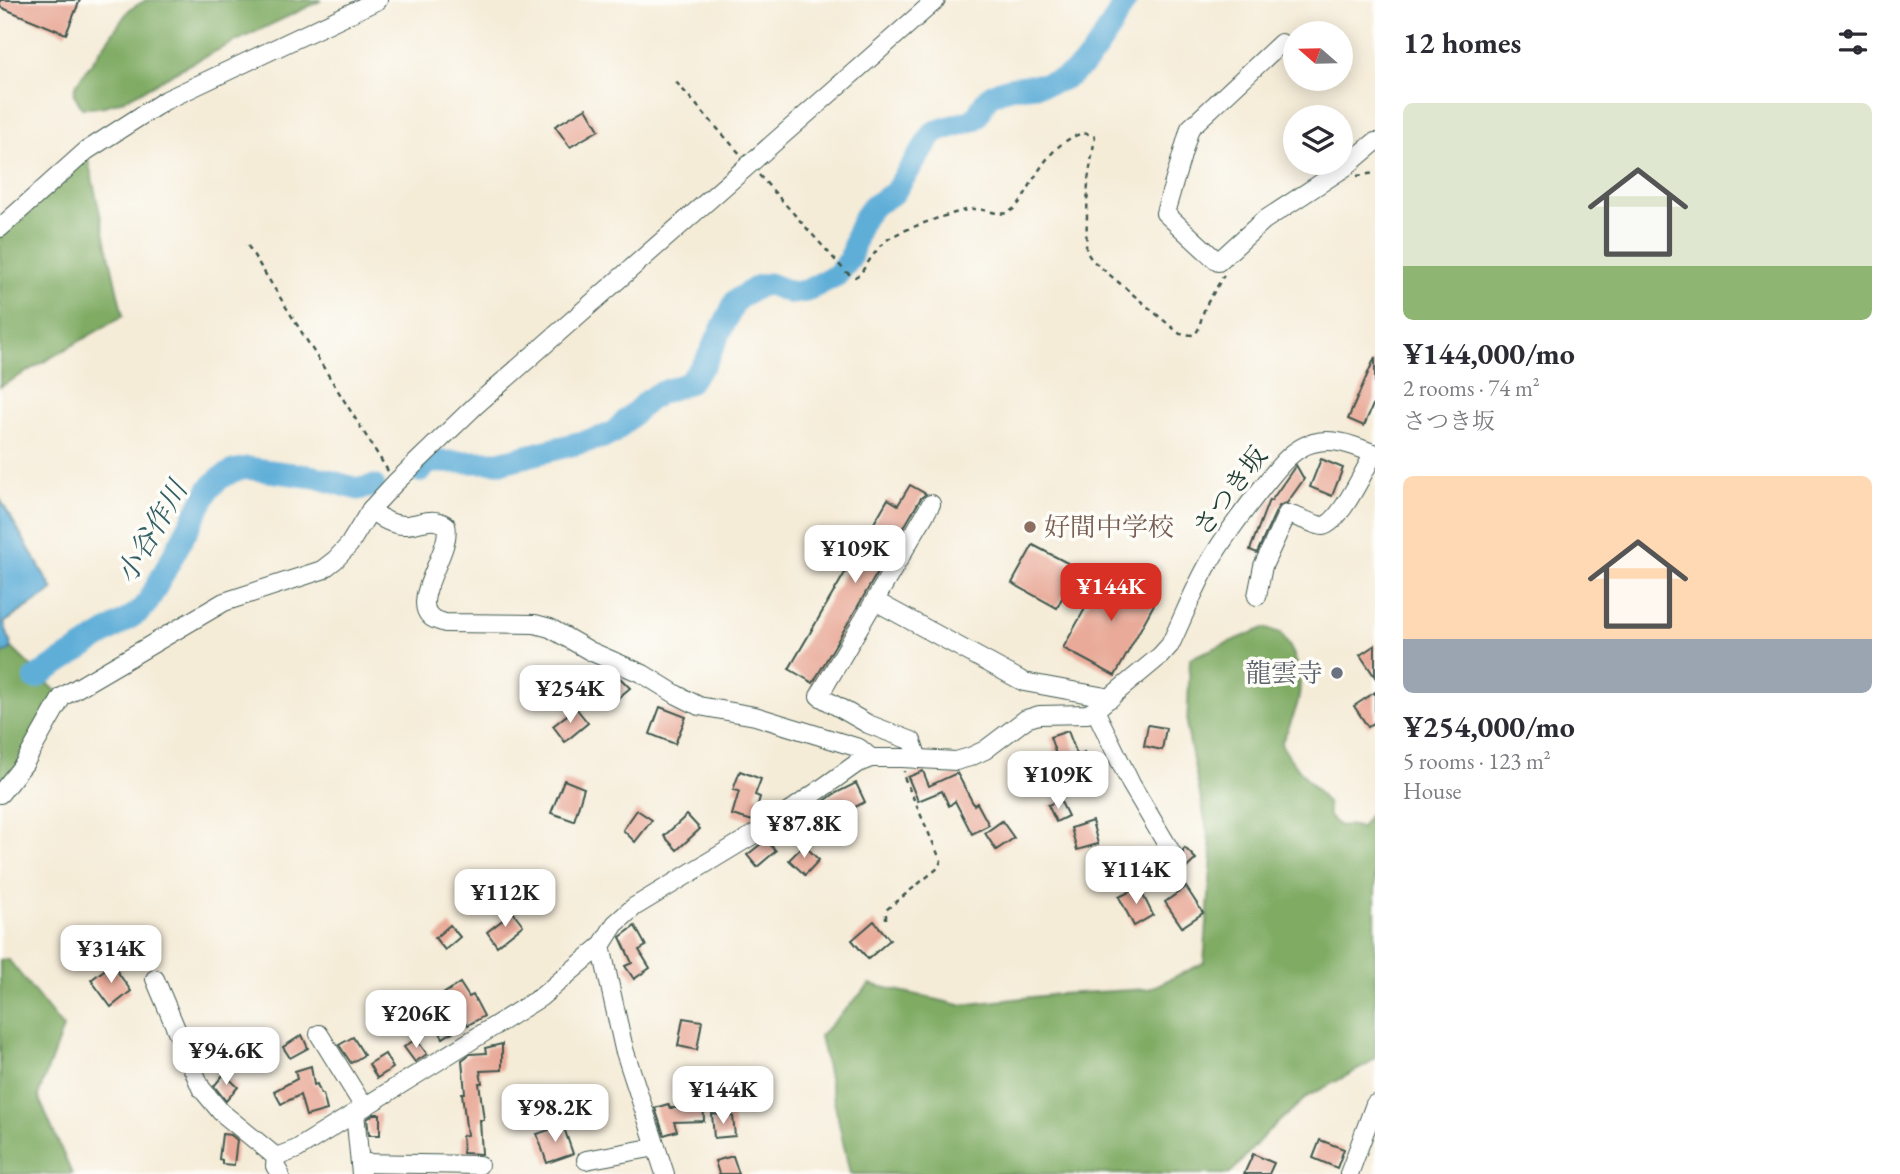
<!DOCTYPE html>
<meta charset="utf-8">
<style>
:root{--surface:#fff;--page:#f7f7f7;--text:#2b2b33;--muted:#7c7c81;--accent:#d93025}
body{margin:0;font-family:"EB Garamond","Noto Serif JP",serif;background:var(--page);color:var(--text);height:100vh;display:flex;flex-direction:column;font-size:26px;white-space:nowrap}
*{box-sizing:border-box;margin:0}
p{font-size:23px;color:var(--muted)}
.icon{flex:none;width:38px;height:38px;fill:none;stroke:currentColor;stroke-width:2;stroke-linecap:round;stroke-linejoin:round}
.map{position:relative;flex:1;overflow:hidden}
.sheet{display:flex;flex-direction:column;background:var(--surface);width:525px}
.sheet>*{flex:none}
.needle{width:46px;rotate:290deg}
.fabs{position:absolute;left:1283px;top:21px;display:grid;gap:14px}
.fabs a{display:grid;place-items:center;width:70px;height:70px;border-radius:50%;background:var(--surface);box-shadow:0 4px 18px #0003;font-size:35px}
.price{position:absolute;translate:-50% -60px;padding:0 16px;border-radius:14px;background:#fff;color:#222;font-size:23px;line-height:46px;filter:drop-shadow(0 2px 4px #0008)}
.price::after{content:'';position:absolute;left:50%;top:42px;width:21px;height:16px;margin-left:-10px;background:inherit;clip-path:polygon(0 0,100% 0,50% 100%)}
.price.current{background:var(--accent);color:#fff}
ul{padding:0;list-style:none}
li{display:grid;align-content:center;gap:14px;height:371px;padding:0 28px}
li span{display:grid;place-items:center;height:217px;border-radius:10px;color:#555}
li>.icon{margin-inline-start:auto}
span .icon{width:126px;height:126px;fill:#fffc;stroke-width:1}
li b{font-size:30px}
h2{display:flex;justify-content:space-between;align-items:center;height:84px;padding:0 28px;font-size:30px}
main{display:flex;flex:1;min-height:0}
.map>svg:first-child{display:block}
</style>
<main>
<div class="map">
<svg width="1375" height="1174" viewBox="0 0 1375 1174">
<rect width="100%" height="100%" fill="#fdfcf7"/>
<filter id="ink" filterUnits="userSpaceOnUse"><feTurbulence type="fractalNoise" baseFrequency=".0143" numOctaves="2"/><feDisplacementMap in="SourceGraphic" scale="14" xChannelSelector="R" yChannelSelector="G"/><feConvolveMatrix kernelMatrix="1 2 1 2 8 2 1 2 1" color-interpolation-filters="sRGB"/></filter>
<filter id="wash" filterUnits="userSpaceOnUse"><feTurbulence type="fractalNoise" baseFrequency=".00686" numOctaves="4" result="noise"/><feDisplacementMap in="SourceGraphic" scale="28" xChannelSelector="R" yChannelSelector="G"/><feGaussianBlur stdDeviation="1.57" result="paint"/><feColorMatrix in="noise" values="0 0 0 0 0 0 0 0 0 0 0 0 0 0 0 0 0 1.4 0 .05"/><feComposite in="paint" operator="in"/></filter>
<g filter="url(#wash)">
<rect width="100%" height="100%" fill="#f5ecd8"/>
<g fill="#7fab63" stroke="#4f744c" stroke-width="2">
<path d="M146,0H322C277,22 231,43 186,66C153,83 120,110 82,108L74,94L75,86L129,10Z"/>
<polygon points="86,151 123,316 0,387 0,228"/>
<path d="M1264,628L1281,633C1286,641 1292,649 1295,658C1307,691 1295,714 1281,744L1291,760L1327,803L1329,817L1339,826L1350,825L1361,828L1375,806V1058L1367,1065L1308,1096L1266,1133L1230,1174H850L820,1036L870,984L960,1005L1059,994L1149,989L1204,963L1212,855L1187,729L1190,658Z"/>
<polygon points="12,648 62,697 0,794 0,656"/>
<polygon points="8,959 63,1028 38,1096 72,1174 0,1174 0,960"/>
</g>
<polygon fill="#5eaed8" stroke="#3e7686" stroke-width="2" points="0,499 53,590 4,623 12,648 0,656"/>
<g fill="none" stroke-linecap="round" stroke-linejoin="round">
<g stroke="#5eaed8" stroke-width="23">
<path d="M420,471L429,462H503L603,437L613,433L645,403L657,394L688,383L705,363L736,300L759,286L769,284L792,293L806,291L837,275L850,259L857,233L864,217L873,206L894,193L934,132L973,120C982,114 981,101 992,95C1009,85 1026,87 1045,84C1087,79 1107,32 1126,0"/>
<polyline points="35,678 139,612 148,602 209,489 219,479 233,471 247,468 315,477 358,489 374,486"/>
</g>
</g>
<g id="blocks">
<g fill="#e9aa99">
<polygon points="0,0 80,0 66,34 0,7"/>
<polygon points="586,108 599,130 570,147 555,126"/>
<polygon points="1375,357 1375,400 1364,426 1348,419"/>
<polygon points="1321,459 1343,468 1332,496 1310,487"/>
<polygon points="1296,465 1304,479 1287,503 1280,505 1277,509 1257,553 1250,550 1269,500 1271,501"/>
<polygon points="910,485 926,494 921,498 813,683 789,669 888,499 898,505"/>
<polygon points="1033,545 1077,568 1057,608 1012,583"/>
<polygon points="1107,569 1158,597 1115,676 1063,648"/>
<polygon points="1375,645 1375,677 1360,655"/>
<polygon points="618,676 630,688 611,704 600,691"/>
<polygon points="1375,692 1375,722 1368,727 1354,706"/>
<polygon points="660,707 686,717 675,744 650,734"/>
<polygon points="576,708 588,723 565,742 553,726"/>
<polygon points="1148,725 1166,728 1162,750 1144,746"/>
<polygon points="1068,731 1078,757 1084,752 1097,775 1076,787 1060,755 1057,757 1050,737"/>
<polygon points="740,771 761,779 755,795 760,797 753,821 732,815 739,791 733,790"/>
<polygon points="923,771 929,786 957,773 974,805 977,803 989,825 972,834 955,801 949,806 942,791 918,801 908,777"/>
<polygon points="564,780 584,788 574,821 551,813"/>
<polygon points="856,783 865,802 847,811 845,807 810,838 796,822 834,794"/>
<polygon points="1060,800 1068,816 1056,822 1048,805"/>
<polygon points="637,810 652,820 635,842 623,830"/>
<polygon points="687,815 700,829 677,850 664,836"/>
<polygon points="1002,821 1014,838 996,850 985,833"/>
<polygon points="1092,821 1098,844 1077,850 1071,828"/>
<polygon points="766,840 776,851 757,867 747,855"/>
<polygon points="804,845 819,860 805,875 789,860"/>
<polygon points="1185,848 1196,859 1176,878 1165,868 1168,865 1174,866 1179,864 1183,860 1183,850"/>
<polygon points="1139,887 1153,915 1134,926 1119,897"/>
<polygon points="1186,887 1203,913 1182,927 1165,902"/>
<polygon points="513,912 523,925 497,946 487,932"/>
<polygon points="874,921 890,940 868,959 852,940"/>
<polygon points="450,925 460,937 445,950 435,938"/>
<polygon points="635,926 646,946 639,950 650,968 634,979 625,966 632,963 620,937"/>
<polygon points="112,964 131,991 111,1007 91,980"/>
<polygon points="460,983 469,997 473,995 484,1016 468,1025 467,1023 443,1038 425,1006"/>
<polygon points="398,1006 407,1019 392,1029 384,1016"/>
<polygon points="683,1018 702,1021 697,1050 678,1046"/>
<polygon points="302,1035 308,1048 290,1058 283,1047"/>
<polygon points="353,1037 364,1055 351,1063 339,1045"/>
<polygon points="416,1039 427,1054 415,1062 404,1047"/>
<polygon points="502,1044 502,1070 480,1071 482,1083 479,1083 484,1120 480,1120 482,1154 463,1153 462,1136 467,1135 462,1093 465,1093 462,1060 470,1054 486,1053 485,1048"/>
<polygon points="385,1054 393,1068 377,1078 369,1064"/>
<polygon points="311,1066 314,1085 317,1084 321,1094 323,1094 327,1110 306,1116 300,1095 281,1104 274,1091 297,1079 295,1071"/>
<polygon points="224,1074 238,1087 226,1101 214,1086"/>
<polygon points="688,1094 703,1094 704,1121 674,1122 677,1131 664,1135 655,1108 668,1104 670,1108 688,1108"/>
<polygon points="374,1114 380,1114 380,1135 369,1135 367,1119"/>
<polygon points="712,1114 733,1116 735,1136 714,1138"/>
<polygon points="563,1125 573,1154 547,1163 537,1134"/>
<polygon points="222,1134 231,1135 237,1140 234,1165 222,1164 222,1160 219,1159"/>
<polygon points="1320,1140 1344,1149 1337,1168 1313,1158"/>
<polygon points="1253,1154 1274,1163 1269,1174 1244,1174"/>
<polygon points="733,1156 739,1174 719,1174 715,1161"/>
</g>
</g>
</g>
<g filter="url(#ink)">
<use href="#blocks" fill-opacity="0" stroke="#3f574d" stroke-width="2"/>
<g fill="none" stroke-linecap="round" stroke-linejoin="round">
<defs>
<g id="minor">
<polyline points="1281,43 1190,128 1165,213 1218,262 1263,221 1344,168 1375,142"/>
<polyline points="0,228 86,151 164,101 378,0"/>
<path d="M371,509C381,519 392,526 407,525C421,524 432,516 446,525C453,549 411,598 430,616C433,620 440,621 445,623L535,624L550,628L590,651L643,674L677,695L699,706L755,716L859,748L871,758"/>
<path d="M1257,596L1263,566L1287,514C1294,515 1320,527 1323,526C1341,522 1365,469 1374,453"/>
<polyline points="875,601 1024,682 1111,698"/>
<polyline points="1095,710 1131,784 1173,855"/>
<polyline points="918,759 912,741 868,724 819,696 931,504"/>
<polyline points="0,794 24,764 62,697 224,602 322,570 335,560 349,545 371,509 395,483 475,406 936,0"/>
<polyline points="601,946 624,1049 665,1174"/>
<path d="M155,979L201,1088L221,1112L276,1157L297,1149L541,997L601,946L615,924L634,907L776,821L856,764L871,758H902L956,761L970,757L985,750L1026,719L1039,715L1087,714L1095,710L1160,656L1170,645C1183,618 1194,589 1209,563C1225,535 1245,509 1265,484C1278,468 1292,448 1313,443C1335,437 1354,446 1375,454"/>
<polyline points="319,1034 364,1107"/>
<polyline points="355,1113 361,1174"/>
<polyline points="276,1157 275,1166 280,1174"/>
<polyline points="586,1160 656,1147"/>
<polyline points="360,1163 479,1165"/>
<polyline points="1349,1174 1375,1104"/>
</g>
</defs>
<use href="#minor" stroke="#3f574d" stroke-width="20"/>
<g stroke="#3f574d" stroke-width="2.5" stroke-dasharray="5 5" stroke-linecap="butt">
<polyline points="676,82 741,155"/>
<path d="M759,175L846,272L855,277L860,274C868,263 876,249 887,240C897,231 958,210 973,209C984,208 1000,217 1009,212C1020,206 1026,192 1032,182C1042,164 1056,144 1075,136C1083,132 1088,133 1095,137L1088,180L1086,251L1092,260L1180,334L1194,335L1198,330L1205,307L1224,275"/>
<polyline points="1357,176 1375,173"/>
<polyline points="248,246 388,471"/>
<polyline points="886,919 886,910 938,868 941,861 904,777 904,771"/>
</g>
<use href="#minor" stroke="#fff" stroke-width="18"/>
</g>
</g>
<circle fill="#8d6e63" stroke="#fdfcf7" stroke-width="2.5" cx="1030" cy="527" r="7"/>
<circle fill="#6b7280" stroke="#fdfcf7" stroke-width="2.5" cx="1337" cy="673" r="7"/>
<g text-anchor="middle" stroke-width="7" stroke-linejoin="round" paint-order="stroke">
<g font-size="26" fill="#1f3d34" stroke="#fdfcf7">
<text transform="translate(1230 491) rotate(-53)" y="9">さつき坂</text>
</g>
<g font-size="26" fill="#785e54" stroke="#fdfcf7" text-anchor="start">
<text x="1044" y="536">好間中学校</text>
</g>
<g font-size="26" fill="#5b616d" stroke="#fdfcf7" text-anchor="end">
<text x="1323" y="682">龍雲寺</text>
</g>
<g font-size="28" font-style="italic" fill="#325f65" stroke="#fdfcf7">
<text transform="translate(151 532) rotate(-60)" y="10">小谷作川</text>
</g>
</g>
</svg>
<div class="fabs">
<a><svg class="needle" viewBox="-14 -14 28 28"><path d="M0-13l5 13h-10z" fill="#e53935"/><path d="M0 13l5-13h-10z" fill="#7c7c81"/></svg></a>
<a><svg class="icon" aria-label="layers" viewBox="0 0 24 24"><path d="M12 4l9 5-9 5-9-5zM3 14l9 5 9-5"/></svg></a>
</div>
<b class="price" style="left:855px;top:585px">¥109K</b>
<b class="price current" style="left:1111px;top:623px">¥144K</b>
<b class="price" style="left:570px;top:725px">¥254K</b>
<b class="price" style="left:1058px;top:811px">¥109K</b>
<b class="price" style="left:804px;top:860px">¥87.8K</b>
<b class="price" style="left:1136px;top:906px">¥114K</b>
<b class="price" style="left:505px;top:929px">¥112K</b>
<b class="price" style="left:111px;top:985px">¥314K</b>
<b class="price" style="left:416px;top:1050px">¥206K</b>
<b class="price" style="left:226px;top:1087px">¥94.6K</b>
<b class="price" style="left:723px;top:1126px">¥144K</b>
<b class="price" style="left:555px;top:1144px">¥98.2K</b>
</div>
<section class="sheet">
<h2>12 homes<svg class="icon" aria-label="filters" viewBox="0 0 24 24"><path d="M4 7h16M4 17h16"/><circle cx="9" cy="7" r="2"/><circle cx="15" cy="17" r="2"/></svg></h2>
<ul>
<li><span style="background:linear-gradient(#dfe7d0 75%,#8fb573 0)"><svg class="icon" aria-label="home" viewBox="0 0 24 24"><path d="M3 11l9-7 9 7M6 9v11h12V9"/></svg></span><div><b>¥144,000/mo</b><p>2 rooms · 74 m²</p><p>さつき坂</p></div></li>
<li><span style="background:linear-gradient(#ffd9b3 75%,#9aa5b1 0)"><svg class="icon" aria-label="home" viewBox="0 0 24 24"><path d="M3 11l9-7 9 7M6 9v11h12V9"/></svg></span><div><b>¥254,000/mo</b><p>5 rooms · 123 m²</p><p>House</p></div></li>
</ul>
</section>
</main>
